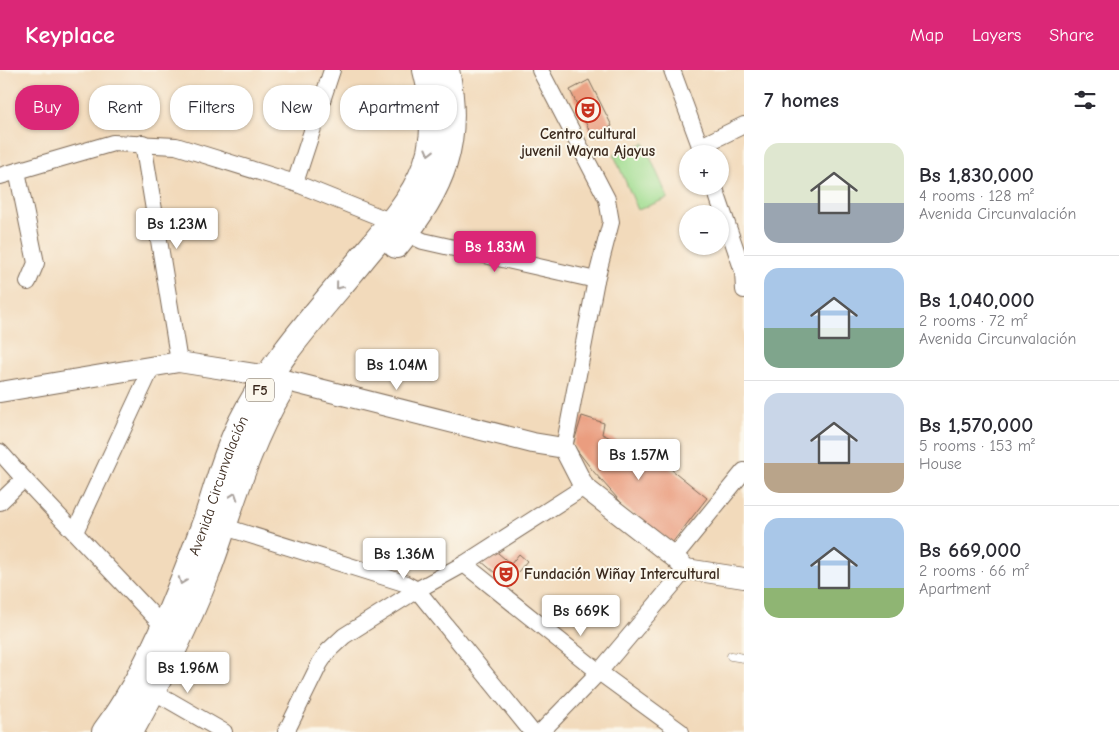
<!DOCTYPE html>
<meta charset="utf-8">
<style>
:root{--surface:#fff;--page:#f2f2f3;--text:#2b2b33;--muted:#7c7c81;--line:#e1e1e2;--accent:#db2777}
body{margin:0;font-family:"Comic Neue",sans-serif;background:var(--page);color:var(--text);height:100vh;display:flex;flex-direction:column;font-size:19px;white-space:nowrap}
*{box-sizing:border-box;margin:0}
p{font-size:16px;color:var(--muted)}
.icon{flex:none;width:28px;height:28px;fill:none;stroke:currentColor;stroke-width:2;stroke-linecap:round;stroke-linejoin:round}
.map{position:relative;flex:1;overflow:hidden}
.drawer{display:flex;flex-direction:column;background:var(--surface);width:375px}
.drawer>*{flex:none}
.banner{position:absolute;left:15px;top:15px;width:475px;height:45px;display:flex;gap:10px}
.tools{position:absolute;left:679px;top:75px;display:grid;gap:10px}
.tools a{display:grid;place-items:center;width:50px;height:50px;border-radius:50%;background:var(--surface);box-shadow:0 1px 4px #0004;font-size:25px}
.price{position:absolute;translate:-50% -42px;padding:0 11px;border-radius:5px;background:#fff;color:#222;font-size:16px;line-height:32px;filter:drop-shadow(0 1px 2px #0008)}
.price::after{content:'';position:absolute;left:50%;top:30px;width:15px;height:11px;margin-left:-8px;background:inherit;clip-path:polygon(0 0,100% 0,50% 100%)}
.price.on{background:var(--accent);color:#fff}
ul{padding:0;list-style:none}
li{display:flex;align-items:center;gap:15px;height:125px;padding:0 20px}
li+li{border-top:1px solid var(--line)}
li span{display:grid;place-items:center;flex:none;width:140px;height:100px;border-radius:15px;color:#555}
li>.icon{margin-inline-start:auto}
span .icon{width:60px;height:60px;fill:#fffc;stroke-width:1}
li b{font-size:21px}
h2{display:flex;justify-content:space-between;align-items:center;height:60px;padding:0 20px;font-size:21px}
.tag{padding:0 18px;border-radius:20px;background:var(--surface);box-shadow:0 1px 4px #0004;font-size:18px;line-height:45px}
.tag.on{background:var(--accent);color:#fff}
header{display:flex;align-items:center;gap:30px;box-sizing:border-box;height:70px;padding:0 25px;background:var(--accent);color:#fff}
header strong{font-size:24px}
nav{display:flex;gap:28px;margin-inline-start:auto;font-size:18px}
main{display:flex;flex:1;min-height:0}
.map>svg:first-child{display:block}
</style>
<header>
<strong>Keyplace</strong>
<nav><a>Map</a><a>Layers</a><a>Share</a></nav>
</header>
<main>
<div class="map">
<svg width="744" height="662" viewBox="0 0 744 662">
<rect width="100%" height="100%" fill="#fbf7ec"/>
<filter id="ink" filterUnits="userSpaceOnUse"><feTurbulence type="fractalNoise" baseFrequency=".02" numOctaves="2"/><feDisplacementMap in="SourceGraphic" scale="10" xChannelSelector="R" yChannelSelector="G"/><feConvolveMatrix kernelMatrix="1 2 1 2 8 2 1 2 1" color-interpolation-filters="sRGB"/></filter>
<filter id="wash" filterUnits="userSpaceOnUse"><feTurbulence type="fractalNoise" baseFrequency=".0096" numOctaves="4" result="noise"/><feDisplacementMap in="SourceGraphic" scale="20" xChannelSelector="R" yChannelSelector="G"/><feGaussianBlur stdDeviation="1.12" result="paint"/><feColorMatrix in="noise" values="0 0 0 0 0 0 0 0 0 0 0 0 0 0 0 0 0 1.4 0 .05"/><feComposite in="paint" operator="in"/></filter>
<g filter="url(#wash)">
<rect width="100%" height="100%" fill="#f2dabb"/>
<polygon fill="#a1dd91" stroke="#6e8458" points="644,73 668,128 638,140 614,85"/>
<g id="blocks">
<g fill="#ea9d7f">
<polygon points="589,10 612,56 592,66 570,20"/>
<polygon points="582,346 604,353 602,364 661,391 707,428 672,473 626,438 593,401 573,375"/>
<polygon points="492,478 511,494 519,484 527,491 508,514 481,491"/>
</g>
</g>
</g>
<g filter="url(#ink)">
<use href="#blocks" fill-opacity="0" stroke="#7b6855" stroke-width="1"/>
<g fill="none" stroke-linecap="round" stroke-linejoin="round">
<defs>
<polyline id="service" points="731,586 744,588"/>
<g id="minor">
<polyline points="540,0 607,129 611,152 596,210 564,378"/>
<polyline points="672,0 703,84"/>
<polyline points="143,73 179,292"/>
<polyline points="701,76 744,55"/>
<polyline points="17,101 36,193 28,212"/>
<polyline points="0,106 113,73 176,76 295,113 392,152 406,163 423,171 596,210"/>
<polyline points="295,113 332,0"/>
<polyline points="714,116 743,201 744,220"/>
<polyline points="0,382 24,409"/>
<polyline points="0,432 24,409 163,556"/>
<polyline points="215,454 404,513 417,520 532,662"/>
<polyline points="75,462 152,297"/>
<polyline points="674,487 744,401"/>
<polyline points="464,494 599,602 681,662"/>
<polyline points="146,617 224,662"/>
<polyline points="286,662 320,593 328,581 344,566 417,520 464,494 584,417"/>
<polyline points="541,662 599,602 686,499"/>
</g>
<polyline id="tertiary" points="0,322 179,292 268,306 533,373 564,378 584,417 674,487 686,499 744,508"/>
<g id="trunk">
<path d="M396,175C442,119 461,72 446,0"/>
<path id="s1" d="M105,662C151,600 179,523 206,451C217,418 226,383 242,351C272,291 319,241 361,190C387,158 420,124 430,82C436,55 433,26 426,0"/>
<path d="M130,662C159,610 184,561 206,505C229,444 245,379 279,322"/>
</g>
</defs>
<use href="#service" stroke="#7b6855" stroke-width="9"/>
<use href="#minor" stroke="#7b6855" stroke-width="18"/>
<use href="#tertiary" stroke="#7b6855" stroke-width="22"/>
<use href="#trunk" stroke="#7b6855" stroke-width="28"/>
<use href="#service" stroke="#fff" stroke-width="8"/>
<use href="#minor" stroke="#fff" stroke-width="16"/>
<use href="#tertiary" stroke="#fff" stroke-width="20"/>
<use href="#trunk" stroke="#fff" stroke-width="26"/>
</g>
<defs><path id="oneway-chevron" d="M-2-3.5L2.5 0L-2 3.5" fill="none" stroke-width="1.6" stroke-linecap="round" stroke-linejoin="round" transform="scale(1.25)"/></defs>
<g stroke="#a79f9a">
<use href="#oneway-chevron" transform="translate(429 82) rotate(104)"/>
<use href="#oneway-chevron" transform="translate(339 216) rotate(129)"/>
<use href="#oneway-chevron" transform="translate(234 426) rotate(-71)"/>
<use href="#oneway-chevron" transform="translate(182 511) rotate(111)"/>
</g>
</g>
<defs>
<symbol id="theatre-ring" viewBox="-11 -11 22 22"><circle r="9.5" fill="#fbf7ec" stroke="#c8321e" stroke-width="1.5"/><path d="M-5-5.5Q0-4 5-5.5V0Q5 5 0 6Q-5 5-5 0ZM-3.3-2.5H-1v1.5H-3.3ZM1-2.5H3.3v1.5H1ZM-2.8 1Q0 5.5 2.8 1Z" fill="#c8321e"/></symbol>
</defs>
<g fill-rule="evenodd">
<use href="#theatre-ring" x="574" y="26" width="28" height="28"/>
<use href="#theatre-ring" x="492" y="490" width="28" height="28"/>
</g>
<g text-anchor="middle" stroke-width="4" stroke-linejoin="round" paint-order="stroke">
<rect fill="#fbf7ec" stroke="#75685c" stroke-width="1" x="246" y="308.5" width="28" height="23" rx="4"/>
<g font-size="14" font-weight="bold" fill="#3b2a1e">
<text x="260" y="325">F5</text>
</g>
<g font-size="15" font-weight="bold" fill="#3b2a1e" stroke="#fbf7ec">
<text x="588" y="69">Centro cultural<tspan x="588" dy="17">juvenil Wayna Ajayus</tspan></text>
<text x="524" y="509" text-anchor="start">Fundación Wiñay Intercultural</text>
</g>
<g font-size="15" fill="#3b2a1e" stroke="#fbf7ec">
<text dy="5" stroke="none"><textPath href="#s1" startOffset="272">Avenida Circunvalación</textPath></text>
</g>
</g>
</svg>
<div class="tools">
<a>+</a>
<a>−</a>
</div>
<b class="price" style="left:177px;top:180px">Bs 1.23M</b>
<b class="price on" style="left:495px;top:203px">Bs 1.83M</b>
<b class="price" style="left:397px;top:321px">Bs 1.04M</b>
<b class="price" style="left:639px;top:411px">Bs 1.57M</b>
<b class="price" style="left:404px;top:510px">Bs 1.36M</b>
<b class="price" style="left:581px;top:567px">Bs 669K</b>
<b class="price" style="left:188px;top:624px">Bs 1.96M</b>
<div class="banner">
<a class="tag on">Buy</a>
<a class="tag">Rent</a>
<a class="tag">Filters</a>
<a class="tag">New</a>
<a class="tag">Apartment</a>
</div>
</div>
<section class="drawer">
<h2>7 homes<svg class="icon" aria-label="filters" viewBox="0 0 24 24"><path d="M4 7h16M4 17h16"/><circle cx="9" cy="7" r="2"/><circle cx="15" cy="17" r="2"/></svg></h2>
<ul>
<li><span style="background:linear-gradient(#dfe7d0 60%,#9aa5b1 0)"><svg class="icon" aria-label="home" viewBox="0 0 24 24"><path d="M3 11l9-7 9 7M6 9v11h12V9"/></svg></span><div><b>Bs 1,830,000</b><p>4 rooms · 128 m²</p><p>Avenida Circunvalación</p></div></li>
<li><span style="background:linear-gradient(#a9c7e8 60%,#7fa58c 0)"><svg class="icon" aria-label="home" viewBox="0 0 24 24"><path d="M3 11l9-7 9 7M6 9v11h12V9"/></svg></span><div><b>Bs 1,040,000</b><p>2 rooms · 72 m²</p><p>Avenida Circunvalación</p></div></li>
<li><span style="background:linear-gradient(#c9d6e8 70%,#b9a48a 0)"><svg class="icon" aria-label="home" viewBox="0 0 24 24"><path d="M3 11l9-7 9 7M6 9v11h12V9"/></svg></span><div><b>Bs 1,570,000</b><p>5 rooms · 153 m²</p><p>House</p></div></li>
<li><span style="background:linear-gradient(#a9c7e8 70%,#8fb573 0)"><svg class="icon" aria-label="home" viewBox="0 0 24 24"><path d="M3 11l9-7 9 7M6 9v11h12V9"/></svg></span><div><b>Bs 669,000</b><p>2 rooms · 66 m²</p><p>Apartment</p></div></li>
</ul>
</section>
</main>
